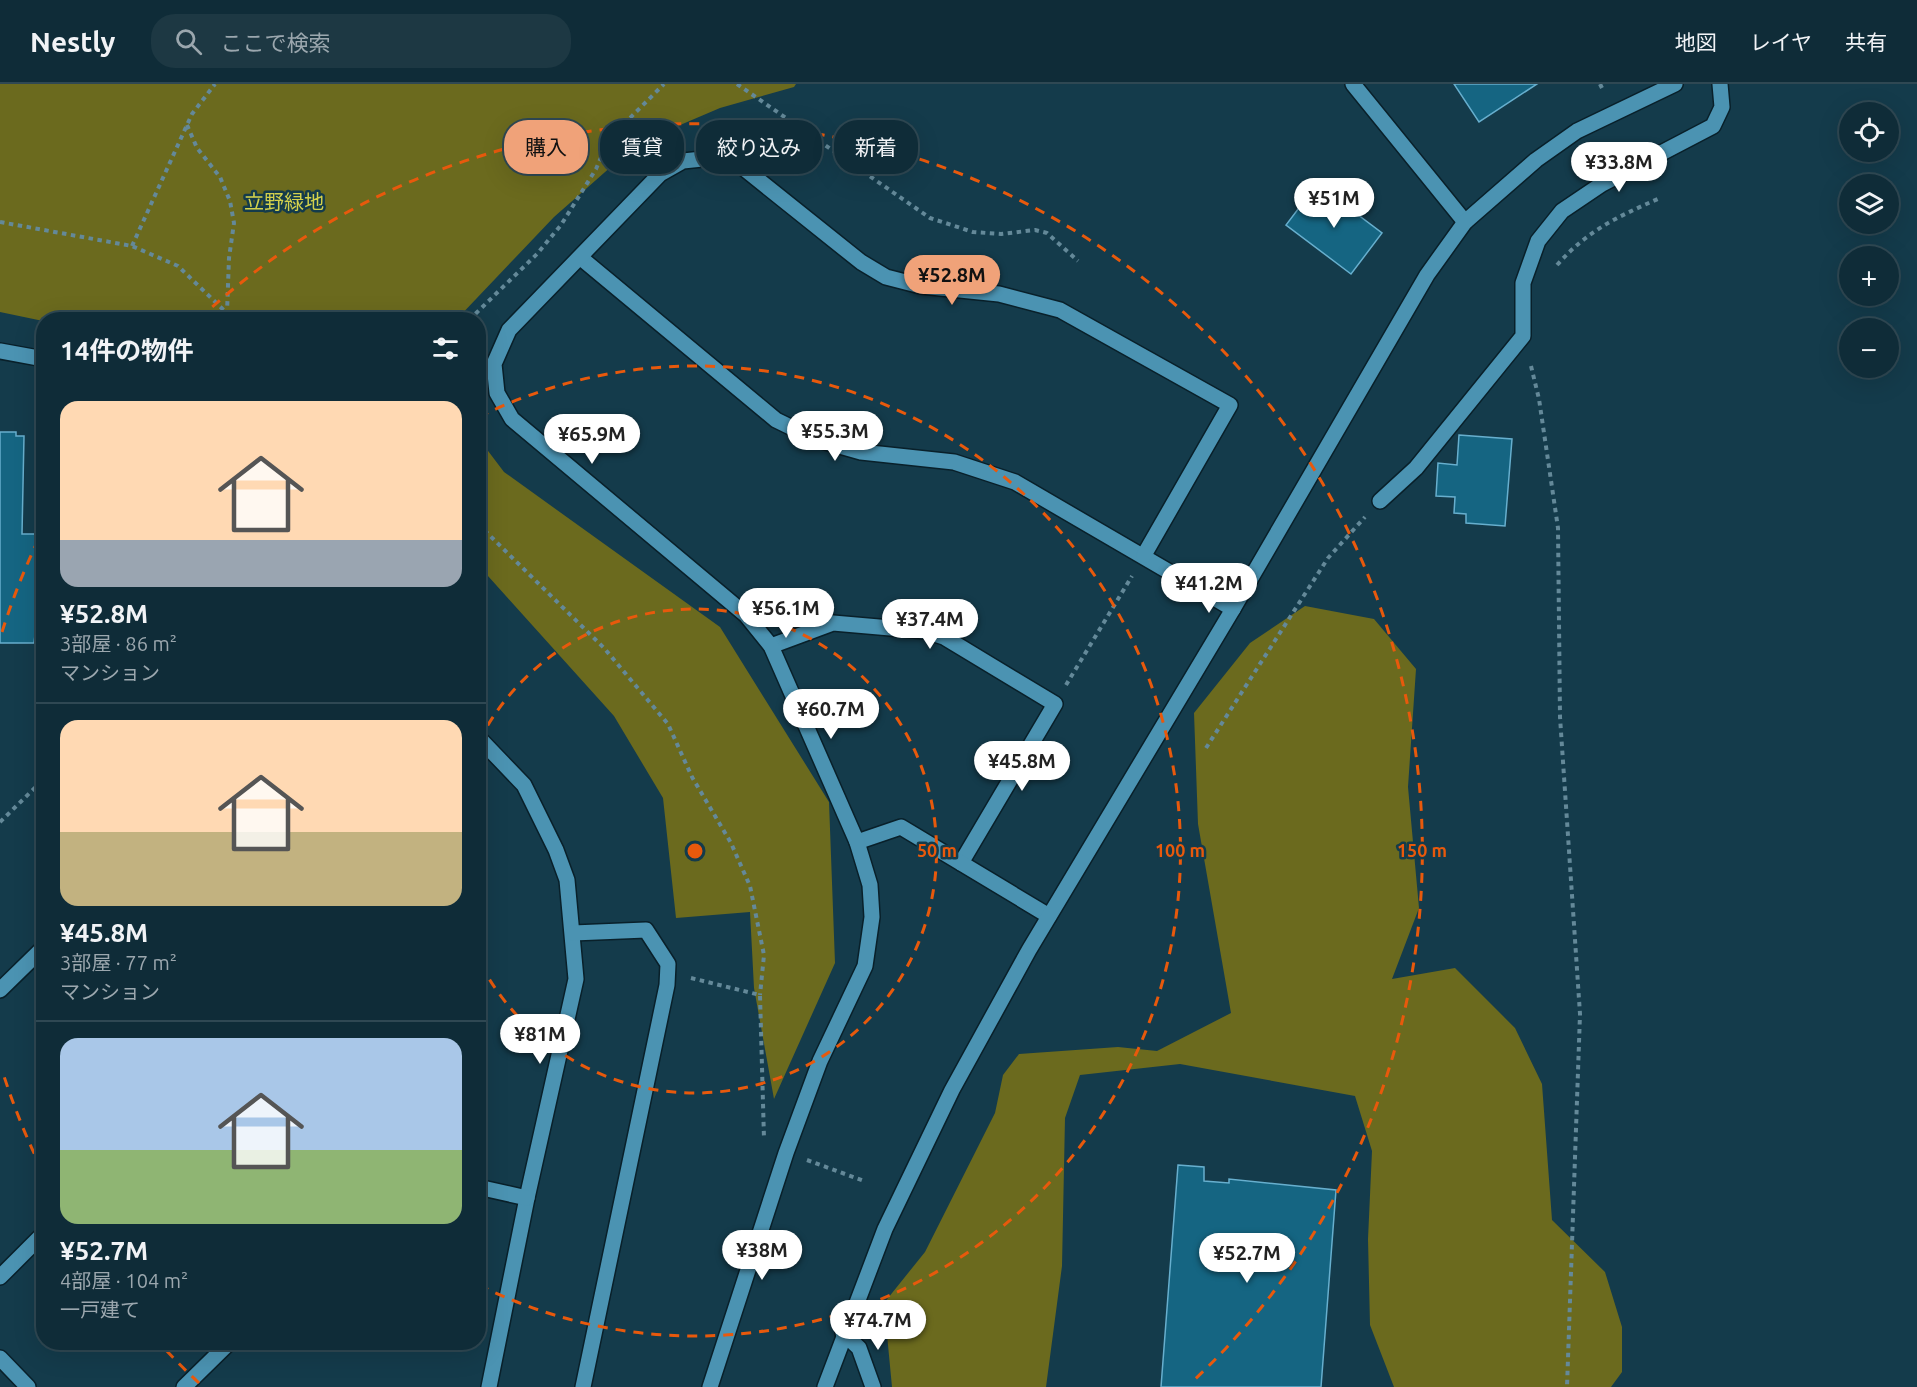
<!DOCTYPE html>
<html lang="ja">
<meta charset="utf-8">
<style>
:root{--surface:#0f2c38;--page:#1d3843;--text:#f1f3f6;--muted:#9ba7ae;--line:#2f4853;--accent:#f0a279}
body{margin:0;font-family:Ubuntu,"Noto Sans JP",sans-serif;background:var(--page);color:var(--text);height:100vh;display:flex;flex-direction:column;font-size:22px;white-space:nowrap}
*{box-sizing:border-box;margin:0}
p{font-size:20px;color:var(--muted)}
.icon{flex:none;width:33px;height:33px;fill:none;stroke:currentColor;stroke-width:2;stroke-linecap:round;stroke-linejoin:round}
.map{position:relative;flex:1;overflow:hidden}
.details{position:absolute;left:36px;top:228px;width:450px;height:1038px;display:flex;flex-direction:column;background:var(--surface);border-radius:24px;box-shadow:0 6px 24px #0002,0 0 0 2px var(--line)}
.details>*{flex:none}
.top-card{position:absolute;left:504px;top:36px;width:570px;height:54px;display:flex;gap:12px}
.tools{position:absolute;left:1839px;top:18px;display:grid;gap:12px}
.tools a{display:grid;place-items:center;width:60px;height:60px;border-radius:50%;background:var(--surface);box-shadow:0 6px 24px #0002,0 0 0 2px var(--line);font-size:30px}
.price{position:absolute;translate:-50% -51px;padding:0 14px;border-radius:21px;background:#fff;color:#222;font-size:20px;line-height:39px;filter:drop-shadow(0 2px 3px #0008)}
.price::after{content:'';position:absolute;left:50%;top:36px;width:18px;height:14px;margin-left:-9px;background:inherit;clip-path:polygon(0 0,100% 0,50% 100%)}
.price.current{background:var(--accent);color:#111}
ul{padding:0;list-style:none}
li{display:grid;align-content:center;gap:12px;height:318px;padding:0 24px}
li+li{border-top:2px solid var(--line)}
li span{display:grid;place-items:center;height:186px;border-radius:18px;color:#555}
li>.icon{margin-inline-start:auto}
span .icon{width:108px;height:108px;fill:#fffc;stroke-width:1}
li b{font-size:26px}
h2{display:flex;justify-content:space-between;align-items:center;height:72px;padding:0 24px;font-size:26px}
.chip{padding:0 21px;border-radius:24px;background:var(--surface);box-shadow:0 6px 24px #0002,0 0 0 2px var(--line);font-size:21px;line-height:54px}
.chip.current{background:var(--accent);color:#111}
header{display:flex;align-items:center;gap:36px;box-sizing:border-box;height:84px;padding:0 30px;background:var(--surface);border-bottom:2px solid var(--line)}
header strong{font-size:28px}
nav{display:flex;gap:33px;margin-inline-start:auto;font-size:21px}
.search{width:420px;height:54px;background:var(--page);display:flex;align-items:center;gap:15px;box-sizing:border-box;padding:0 21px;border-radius:24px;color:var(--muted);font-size:22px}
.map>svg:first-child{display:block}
</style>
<header>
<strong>Nestly</strong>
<div class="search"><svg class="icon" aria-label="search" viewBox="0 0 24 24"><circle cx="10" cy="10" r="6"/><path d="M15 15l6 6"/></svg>ここで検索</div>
<nav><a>地図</a><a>レイヤ</a><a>共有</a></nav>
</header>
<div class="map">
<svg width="1917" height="1303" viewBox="0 0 1917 1303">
<rect width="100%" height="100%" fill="#143b4b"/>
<g fill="#6b6a1e">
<polygon points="0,0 796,0 794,3 720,24 638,59 554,133 457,235 43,237 0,228"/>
<polygon points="479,355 504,388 720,543 829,718 835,879 774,1015 754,904 750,828 676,834 663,714 614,632 479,482"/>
<polygon points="1305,522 1374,535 1416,585 1408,703 1419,824 1392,895 1455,884 1515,944 1542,1000 1552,1136 1605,1188 1622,1243 1622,1288 1611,1303 1394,1303 1370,1241 1368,1155 1372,1067 1355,1012 1180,980 1080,991 1065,1034 1062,1182 1046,1303 892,1303 884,1219 925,1168 995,1029 1003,991 1019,970 1118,963 1157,967 1231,929 1198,740 1194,629 1250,559"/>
</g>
<g fill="#156582" stroke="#67afce" stroke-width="1.5">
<polygon points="1454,0 1537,0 1479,38"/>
<polygon points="1317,100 1382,149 1351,190 1286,141"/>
<polygon points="0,348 16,348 16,352 24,352 22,450 44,450 44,551 35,551 34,559 0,559"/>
<polygon points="1459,351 1512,355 1505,442 1466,439 1466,430 1454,429 1455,413 1436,412 1438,379 1457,381"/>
<rect x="36" y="354" width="8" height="67"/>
<polygon points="1178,1081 1204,1083 1204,1097 1229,1099 1229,1095 1336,1106 1321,1303 1161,1303"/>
</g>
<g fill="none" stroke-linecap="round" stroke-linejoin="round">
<defs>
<g id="minor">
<polyline points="1353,0 1465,138"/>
<polyline points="581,174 776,336 815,355 861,368 954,378 1015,398 1233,525"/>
<polyline points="0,267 44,275"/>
<polyline points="1380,417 1416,384 1523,252 1523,199 1538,157 1562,127 1602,100 1713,42 1722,23 1720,0"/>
<polyline points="771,562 833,539 925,547 944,553 1055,620 961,779"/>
<polyline points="478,653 524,701 556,766 567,796 576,895 527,1114 489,1303"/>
<polyline points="857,758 901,743 1049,832"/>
<polyline points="573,849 646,846 668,880 667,901 583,1303"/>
<polyline points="0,906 44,863"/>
<polyline points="478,1103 527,1114"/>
<polyline points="0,1193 44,1149"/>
<polyline points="843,1249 859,1264 873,1303"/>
<polyline points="0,1274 28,1303"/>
<polyline points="184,1303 230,1258"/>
<polyline points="710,1303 786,1069 820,977 865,882 872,833 870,801 857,758 771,562 746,531 512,335 497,309 494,280 509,246 660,90 683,77 712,74 741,82 861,178 886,193 921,202 999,210 1060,226 1230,321 1144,471"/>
<polyline points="825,1303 885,1145 952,1006 1029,866 1233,525 1427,191 1465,138 1536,76 1577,47 1675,0"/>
</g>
</defs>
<use href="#minor" stroke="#09202a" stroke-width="18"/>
<g stroke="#648999" stroke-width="4" stroke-dasharray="4.5 4.5" stroke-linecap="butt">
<polyline points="737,0 930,134 973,148 1001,150 1035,146 1047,149 1078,177"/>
<polyline points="1600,0 1602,4"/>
<polyline points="187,41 197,64 220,93 230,117 234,139 229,174 227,229"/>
<polyline points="0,138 132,162 178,182 234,236"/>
<polyline points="132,162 192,30 215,0"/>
<path d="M1557,181C1588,146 1617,133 1660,114"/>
<polyline points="469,236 537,170 561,141 596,85 609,55 664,0"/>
<polyline points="1531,282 1539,315 1558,444 1560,633 1580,930 1567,1303"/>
<polyline points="478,440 604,564 668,640 692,693 731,759 750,802 764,871 760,911"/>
<polyline points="1066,601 1132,492"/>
<polyline points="1206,664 1328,474 1365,433"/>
<polyline points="0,738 44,695"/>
<polyline points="691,894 760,911 764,1055"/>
<polyline points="807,1076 864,1097"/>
</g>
<use href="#minor" stroke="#4b93b2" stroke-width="15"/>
</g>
<g fill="none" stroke="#e8590c" stroke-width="3" stroke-dasharray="10 8">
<path d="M479 657A242 242 0 1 1 479 877"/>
<path d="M479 333A485 485 0 1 1 479 1201"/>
<path d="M199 1299A727 727 0 0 1 163 1263M42 1086A727 727 0 0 1 2 986M2 548A727 727 0 0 1 42 448M199 235A727 727 0 1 1 1191 1299"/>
</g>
<g text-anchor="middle" stroke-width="5" stroke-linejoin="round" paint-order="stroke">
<g font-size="20" fill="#d3d14c" stroke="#143b4b">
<text x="284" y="125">立野緑地</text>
</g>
</g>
<circle cx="695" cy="767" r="9" fill="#e8590c" stroke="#143b4b" stroke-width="3"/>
<g font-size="18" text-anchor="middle" font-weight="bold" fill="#e8590c" stroke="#143b4b" stroke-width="5" stroke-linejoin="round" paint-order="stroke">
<text x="937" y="773">50 m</text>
<text x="1180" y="773">100 m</text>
<text x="1422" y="773">150 m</text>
</g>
</svg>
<div class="tools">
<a><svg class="icon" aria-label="locate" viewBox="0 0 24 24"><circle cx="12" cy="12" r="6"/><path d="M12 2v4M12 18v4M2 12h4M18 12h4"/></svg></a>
<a><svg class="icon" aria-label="layers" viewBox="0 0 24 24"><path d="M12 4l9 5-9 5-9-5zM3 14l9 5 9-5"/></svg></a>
<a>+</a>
<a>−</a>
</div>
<b class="price" style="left:1619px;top:109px">¥33.8M</b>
<b class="price" style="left:1334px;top:145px">¥51M</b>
<b class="price current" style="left:952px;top:222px">¥52.8M</b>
<b class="price" style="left:835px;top:378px">¥55.3M</b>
<b class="price" style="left:592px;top:381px">¥65.9M</b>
<b class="price" style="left:1209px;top:530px">¥41.2M</b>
<b class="price" style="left:786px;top:555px">¥56.1M</b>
<b class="price" style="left:930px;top:566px">¥37.4M</b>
<b class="price" style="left:831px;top:656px">¥60.7M</b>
<b class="price" style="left:1022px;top:708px">¥45.8M</b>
<b class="price" style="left:540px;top:981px">¥81M</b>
<b class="price" style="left:762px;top:1197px">¥38M</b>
<b class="price" style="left:1247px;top:1200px">¥52.7M</b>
<b class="price" style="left:878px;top:1267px">¥74.7M</b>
<div class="top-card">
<a class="chip current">購入</a>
<a class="chip">賃貸</a>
<a class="chip">絞り込み</a>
<a class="chip">新着</a>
</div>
<section class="details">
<h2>14件の物件<svg class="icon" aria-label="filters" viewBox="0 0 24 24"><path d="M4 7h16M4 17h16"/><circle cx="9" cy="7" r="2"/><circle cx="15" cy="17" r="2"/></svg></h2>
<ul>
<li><span style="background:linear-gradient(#ffd9b3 75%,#9aa5b1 0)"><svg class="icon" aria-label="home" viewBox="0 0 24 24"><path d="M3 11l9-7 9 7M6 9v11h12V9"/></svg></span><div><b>¥52.8M</b><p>3部屋 · 86 m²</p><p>マンション</p></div></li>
<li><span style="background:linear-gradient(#ffd9b3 60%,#c2b280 0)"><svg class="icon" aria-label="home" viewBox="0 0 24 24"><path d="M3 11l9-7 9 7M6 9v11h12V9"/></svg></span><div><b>¥45.8M</b><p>3部屋 · 77 m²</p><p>マンション</p></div></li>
<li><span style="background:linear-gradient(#a9c7e8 60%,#8fb573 0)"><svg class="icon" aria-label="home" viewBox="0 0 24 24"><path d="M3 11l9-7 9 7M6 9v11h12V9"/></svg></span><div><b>¥52.7M</b><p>4部屋 · 104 m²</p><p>一戸建て</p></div></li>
</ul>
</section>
</div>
